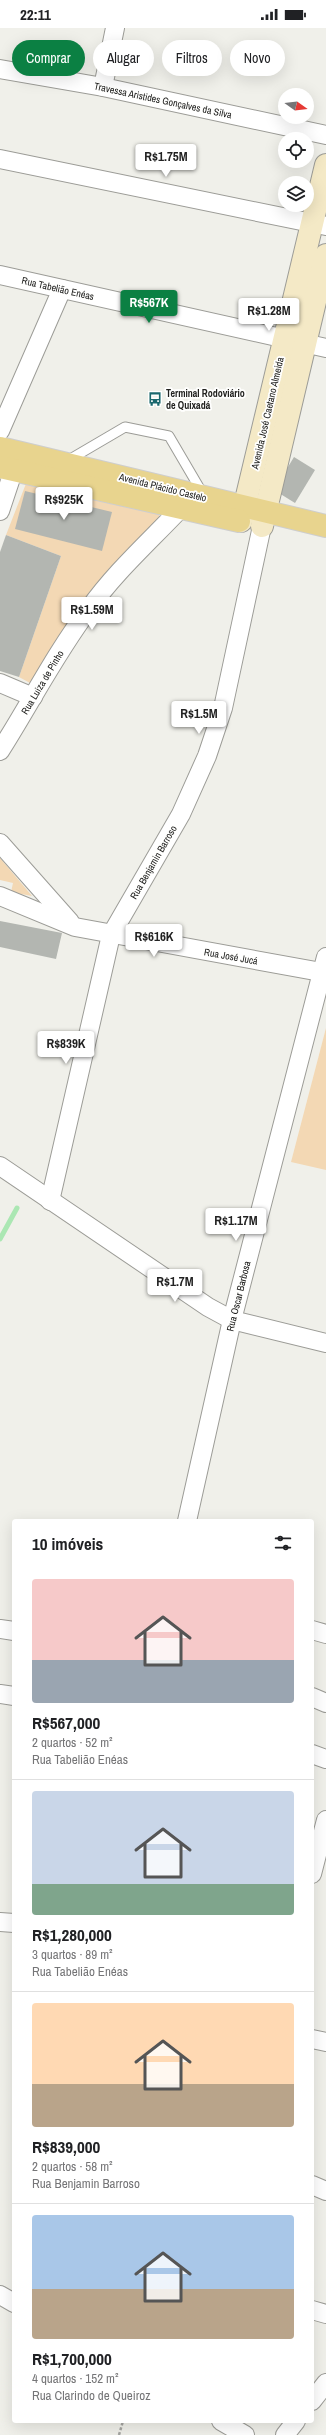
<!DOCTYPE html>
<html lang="pt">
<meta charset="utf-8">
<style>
:root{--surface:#fff;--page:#f6f6f6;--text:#202124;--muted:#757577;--line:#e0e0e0;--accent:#0b8043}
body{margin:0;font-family:"Archivo Narrow",sans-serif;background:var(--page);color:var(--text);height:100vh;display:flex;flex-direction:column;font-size:15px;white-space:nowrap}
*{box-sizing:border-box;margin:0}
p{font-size:13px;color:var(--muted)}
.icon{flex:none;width:22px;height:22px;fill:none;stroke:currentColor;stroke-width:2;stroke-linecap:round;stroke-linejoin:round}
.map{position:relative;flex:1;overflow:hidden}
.drawer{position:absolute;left:12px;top:1491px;width:302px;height:904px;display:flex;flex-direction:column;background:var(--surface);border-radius:4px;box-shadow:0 4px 16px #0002}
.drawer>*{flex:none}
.banner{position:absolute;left:12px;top:12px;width:302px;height:36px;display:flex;gap:8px}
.needle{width:26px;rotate:104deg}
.tools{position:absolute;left:278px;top:60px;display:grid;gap:8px}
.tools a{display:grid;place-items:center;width:36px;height:36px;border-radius:50%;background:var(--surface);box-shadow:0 4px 16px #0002;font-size:20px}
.price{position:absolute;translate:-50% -34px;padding:0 9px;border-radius:4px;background:#fff;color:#222;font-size:13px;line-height:26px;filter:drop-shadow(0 1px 2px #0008)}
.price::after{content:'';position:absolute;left:50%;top:24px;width:12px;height:9px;margin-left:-6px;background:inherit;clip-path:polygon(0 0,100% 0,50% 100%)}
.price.current{background:var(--accent);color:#fff}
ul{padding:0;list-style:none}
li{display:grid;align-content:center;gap:8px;height:212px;padding:0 20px}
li+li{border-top:1px solid var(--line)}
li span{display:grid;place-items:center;height:124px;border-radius:4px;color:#555}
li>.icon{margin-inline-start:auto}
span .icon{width:72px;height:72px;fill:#fffc;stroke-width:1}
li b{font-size:17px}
h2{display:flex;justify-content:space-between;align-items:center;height:48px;padding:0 20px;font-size:17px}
.tag{padding:0 14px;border-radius:18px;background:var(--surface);box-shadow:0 4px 16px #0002;font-size:14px;line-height:36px}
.tag.current{background:var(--accent);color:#fff}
.status{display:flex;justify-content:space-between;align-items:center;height:28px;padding:0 20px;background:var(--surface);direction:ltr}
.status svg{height:11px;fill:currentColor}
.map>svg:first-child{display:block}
</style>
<div class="status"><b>22:11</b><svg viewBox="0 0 49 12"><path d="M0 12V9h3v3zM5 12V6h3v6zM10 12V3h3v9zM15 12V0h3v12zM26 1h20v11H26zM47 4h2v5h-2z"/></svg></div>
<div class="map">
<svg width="326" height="2407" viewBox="0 0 326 2407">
<rect width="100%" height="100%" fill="#f0f0ea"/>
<g fill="#f3d8b4">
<polygon points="27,453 160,484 156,500 97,556 30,655 19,649 61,528 6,507"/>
<polygon points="0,830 32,868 11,864 13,855 0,852"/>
<polygon points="326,1000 326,1142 291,1134"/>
</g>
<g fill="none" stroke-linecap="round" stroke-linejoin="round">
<polyline stroke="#abe7b3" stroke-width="5" points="0,1211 17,1180"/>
</g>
<g fill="#b3b6b1">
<polygon points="294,429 315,442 295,475 274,462"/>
<polygon points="25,463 112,484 102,523 15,501"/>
<polygon points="6,507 61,528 19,649 0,643 0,524"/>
<polygon points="0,893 62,905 56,931 0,919"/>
</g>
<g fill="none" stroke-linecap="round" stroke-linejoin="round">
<defs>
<polyline id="lane" points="67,433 125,399 169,408 203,466"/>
<g id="street">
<polyline points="0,41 103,59 326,107"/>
<polyline points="103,59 115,0"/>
<polyline points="0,131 326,198"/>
<polyline points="0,247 326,320"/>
<polyline points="0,403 62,261"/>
<polyline points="0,483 18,429"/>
<polyline points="0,655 33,669"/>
<path d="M0,723C30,676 55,626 89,581C115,544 150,513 181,480"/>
<polyline points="0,815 70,894"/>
<polyline points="0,868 75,899 326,945"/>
<polyline points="0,1138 208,1279 232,1292 326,1315"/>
<polyline points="50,1173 111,907 181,786 207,728 223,680 262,498"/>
<polyline points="187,1493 232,1292 326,929"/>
<polyline points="0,1601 14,1603"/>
<polyline points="312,1602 326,1606"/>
<polyline points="0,1666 14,1668"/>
<polyline points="312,1669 326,1675"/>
<polyline points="312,1726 326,1731"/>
<polyline points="312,1846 326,1792"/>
<polyline points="0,1894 14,1895"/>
<polyline points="312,2011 326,2014"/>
<polyline points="312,2157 326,2163"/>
<polyline points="0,2267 14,2275"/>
<polyline points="312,2282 326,2286"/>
<polyline points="312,2373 326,2355"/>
<polyline points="221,2393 245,2407"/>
<polyline points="285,2407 296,2393"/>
</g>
<g id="secondary">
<polyline points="241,493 326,137"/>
<polyline points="262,498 326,227"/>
</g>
<g id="primary">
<polyline points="0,420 326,498"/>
<polyline points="0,439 239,493"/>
</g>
</defs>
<use href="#lane" stroke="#9c9c97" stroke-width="11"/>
<use href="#street" stroke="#9c9c97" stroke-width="20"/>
<use href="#secondary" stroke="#9c9c97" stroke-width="24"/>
<use href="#primary" stroke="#cecece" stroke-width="24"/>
<polyline stroke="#a5a5a1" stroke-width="2.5" stroke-dasharray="3 2" stroke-linecap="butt" points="119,2407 123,2393"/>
<use href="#lane" stroke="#fff" stroke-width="9"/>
<use href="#street" stroke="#fff" stroke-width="18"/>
<use href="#secondary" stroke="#f4e9c6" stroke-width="22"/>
<use href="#primary" stroke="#e8d48e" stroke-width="22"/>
</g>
<defs>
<symbol id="bus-bare" viewBox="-9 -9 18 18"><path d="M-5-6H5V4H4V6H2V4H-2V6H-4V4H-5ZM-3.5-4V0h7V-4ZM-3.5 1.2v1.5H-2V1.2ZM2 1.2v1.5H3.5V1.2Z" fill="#1b686e" stroke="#fffffe" stroke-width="2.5" paint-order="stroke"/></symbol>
</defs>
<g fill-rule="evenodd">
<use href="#bus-bare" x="145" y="361" width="20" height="20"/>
</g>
<g text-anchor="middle" stroke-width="3.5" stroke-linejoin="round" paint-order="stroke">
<g font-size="10" fill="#21211f" stroke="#fffffe">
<text transform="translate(163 72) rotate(12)" y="4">Travessa Aristides Gonçalves da Silva</text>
<text transform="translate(58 260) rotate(13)" y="4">Rua Tabelião Enéas</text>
<text transform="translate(267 385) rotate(-77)" y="4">Avenida José Caetano Almeida</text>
<text transform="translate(163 459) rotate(14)" y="4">Avenida Plácido Castelo</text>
<text transform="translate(42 654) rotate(-59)" y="4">Rua Luiza de Pinho</text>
<text transform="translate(153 834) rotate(-60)" y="4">Rua Benjamin Barroso</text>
<text transform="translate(231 928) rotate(10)" y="4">Rua José Jucá</text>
<text transform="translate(238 1268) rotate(-76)" y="4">Rua Oscar Barbosa</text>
</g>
<g font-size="10" font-weight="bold" fill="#21211f" stroke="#fffffe" text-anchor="start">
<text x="166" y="369">Terminal Rodoviário<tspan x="166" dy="12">de Quixadá</tspan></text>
</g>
</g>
</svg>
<div class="tools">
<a><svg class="needle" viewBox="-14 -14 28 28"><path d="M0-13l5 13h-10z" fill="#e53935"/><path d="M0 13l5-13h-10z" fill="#757577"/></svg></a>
<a><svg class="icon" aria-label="locate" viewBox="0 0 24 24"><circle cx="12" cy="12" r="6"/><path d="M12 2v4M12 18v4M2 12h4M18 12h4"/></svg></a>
<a><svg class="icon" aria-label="layers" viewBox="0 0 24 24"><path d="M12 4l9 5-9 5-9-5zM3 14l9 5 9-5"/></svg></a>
</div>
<b class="price" style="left:166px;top:150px">R$1.75M</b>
<b class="price current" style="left:149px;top:296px">R$567K</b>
<b class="price" style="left:269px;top:304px">R$1.28M</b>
<b class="price" style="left:64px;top:493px">R$925K</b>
<b class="price" style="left:92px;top:603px">R$1.59M</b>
<b class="price" style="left:199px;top:707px">R$1.5M</b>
<b class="price" style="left:154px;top:930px">R$616K</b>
<b class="price" style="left:66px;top:1037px">R$839K</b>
<b class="price" style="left:236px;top:1214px">R$1.17M</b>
<b class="price" style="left:175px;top:1275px">R$1.7M</b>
<div class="banner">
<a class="tag current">Comprar</a>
<a class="tag">Alugar</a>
<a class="tag">Filtros</a>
<a class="tag">Novo</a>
</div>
<section class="drawer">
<h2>10 imóveis<svg class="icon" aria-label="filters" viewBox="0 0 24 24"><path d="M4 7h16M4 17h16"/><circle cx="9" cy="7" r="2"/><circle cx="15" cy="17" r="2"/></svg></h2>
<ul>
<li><span style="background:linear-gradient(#f6c9c9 65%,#9aa5b1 0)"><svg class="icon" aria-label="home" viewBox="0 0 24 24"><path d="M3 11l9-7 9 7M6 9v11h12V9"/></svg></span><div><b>R$567,000</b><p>2 quartos · 52 m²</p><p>Rua Tabelião Enéas</p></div></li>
<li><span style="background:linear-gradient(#c9d6e8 75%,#7fa58c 0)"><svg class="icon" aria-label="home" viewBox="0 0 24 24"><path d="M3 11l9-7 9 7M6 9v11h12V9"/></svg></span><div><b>R$1,280,000</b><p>3 quartos · 89 m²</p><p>Rua Tabelião Enéas</p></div></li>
<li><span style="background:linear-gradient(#ffd9b3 65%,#b9a48a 0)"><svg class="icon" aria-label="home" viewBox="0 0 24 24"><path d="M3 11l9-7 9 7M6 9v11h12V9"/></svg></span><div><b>R$839,000</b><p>2 quartos · 58 m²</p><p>Rua Benjamin Barroso</p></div></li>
<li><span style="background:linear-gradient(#a9c7e8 60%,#b9a48a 0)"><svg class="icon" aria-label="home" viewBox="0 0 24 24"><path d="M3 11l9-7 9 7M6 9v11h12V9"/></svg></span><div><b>R$1,700,000</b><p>4 quartos · 152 m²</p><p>Rua Clarindo de Queiroz</p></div></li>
</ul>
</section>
</div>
